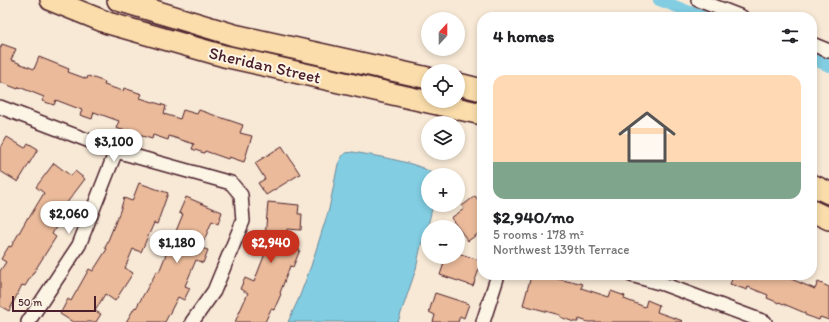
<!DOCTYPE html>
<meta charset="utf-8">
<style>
:root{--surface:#fff;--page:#f2f2f2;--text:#202124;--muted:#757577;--line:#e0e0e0;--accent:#c8321e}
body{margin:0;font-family:Itim,sans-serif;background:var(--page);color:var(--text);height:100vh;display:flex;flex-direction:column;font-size:15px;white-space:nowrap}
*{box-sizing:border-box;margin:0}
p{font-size:13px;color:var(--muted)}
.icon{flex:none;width:22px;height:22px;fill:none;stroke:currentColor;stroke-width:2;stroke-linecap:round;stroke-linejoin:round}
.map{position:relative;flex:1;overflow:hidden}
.details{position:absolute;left:477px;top:12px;width:340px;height:268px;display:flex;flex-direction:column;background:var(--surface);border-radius:16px;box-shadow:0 2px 6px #0003}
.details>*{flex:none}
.needle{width:26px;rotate:21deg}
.controls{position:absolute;left:421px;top:12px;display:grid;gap:8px}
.controls a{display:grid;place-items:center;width:44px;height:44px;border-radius:50%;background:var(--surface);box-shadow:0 2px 6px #0003;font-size:20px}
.scale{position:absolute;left:12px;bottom:10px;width:84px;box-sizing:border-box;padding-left:4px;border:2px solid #4a1f2b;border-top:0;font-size:11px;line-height:14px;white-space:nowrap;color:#4a1f2b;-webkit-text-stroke:3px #fcf5e5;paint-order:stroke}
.price{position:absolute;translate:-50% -34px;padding:0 9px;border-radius:14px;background:#fff;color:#222;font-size:13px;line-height:26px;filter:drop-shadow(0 1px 2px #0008)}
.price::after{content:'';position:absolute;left:50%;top:24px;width:12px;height:9px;margin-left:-6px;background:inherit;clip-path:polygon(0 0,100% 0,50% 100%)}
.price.on{background:var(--accent);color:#fff}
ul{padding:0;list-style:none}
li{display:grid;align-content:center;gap:8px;height:212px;padding:0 16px}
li+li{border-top:1px solid var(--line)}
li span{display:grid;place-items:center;height:124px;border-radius:12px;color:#555}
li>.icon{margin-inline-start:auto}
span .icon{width:72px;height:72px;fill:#fffc;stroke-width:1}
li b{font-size:17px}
h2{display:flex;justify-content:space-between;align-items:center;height:48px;padding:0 16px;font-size:17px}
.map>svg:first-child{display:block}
</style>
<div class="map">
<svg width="829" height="322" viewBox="0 0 829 322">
<rect width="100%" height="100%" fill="#f8e9d6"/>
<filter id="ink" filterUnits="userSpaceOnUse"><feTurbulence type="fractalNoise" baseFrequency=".025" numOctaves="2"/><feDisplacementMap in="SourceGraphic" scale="8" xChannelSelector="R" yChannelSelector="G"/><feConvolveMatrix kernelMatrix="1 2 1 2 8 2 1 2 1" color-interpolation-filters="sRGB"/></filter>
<g filter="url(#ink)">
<path fill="#82cde2" stroke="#6c8799" d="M353,152C369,155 425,163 433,175H428V205H433L427,229L421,245L416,269L398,322H288L299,298L311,266L329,209L338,164L343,155L346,153Z"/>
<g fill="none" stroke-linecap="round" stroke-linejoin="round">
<g stroke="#82cde2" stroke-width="12">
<polyline points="659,0 703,17"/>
<polyline points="812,59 829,66"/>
</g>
</g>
<g fill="#eaba9a" stroke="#4a1f2b">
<polygon points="2,44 16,49 11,60 34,69 39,57 69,69 68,72 87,79 88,76 105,82 104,85 123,91 124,88 142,94 140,98 166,106 164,114 180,119 183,110 197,114 199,110 243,125 240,133 252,136 244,162 229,157 228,159 205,151 204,153 192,149 194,144 169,136 168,140 153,135 152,139 129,132 116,128 119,121 94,112 92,119 80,115 82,110 56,100 54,105 42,101 44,97 19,87 18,89 0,82 0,49"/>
<polygon points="7,137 25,148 28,143 38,149 18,182 0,171 0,149"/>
<polygon points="282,146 300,174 266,195 258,183 265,179 255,163"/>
<polygon points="54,163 71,176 75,171 85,179 56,217 60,220 52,234 56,237 25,286 22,285 9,311 0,306 0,271 6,262 1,259 9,246 11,247 28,217 29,218 44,193 36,187"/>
<polygon points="139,183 168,193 157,224 154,223 141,252 133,249 125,268 133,273 115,301 105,294 95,311 101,314 96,322 73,322 60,314 68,299 71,301 89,269 93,271 107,249 105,248 120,211 124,198 132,201"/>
<polygon points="475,196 482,205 482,231 468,241 451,218 464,209 462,206"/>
<polygon points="186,197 222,212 218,224 212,221 201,248 208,250 203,263 196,260 185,286 190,288 184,300 178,297 165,322 126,322 135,307 136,308 157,271 159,272 167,252 165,252 172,235 174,236 183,214 179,213"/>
<polygon points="268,202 299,205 298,214 302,214 301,230 287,229 285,245 300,250 293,267 290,266 280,293 281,294 274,310 271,309 265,322 235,322 248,293 240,289 245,278 254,282 266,251 257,248 261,236 265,238"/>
<polygon points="458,253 482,261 473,286 440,275 445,260 451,262 453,257 458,257"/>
<polygon points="734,275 793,275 791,279 815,289 818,282 829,287 829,320 820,317 819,320 805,315 805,313 779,302 779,303 767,298 768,295 748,287 747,290 730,284"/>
<polygon points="531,276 545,280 546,276 571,282 571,281 583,284 581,288 609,297 611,291 625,296 624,299 645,307 647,300 659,305 657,312 683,321 682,322 588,322 579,319 578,322 574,322 560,317 560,315 523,305"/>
<polygon points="435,293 469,304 464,318 460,316 458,322 433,322 435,315 429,312"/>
</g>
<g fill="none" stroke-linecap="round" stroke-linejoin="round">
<defs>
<g id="street">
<polyline points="698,0 742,17"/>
<polyline points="812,44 829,51"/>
<polyline points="0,107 116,151 231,183 241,195 243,221 214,291 192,322"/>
<polyline points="631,275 663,284 765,322"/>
<polyline points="28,322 79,245 116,151"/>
<polyline points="483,322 498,275"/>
</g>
<g id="primary">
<polyline points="51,0 108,23 224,56 482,114"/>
<polyline points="118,0 234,35 428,78"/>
<polyline points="458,84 482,90"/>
<polyline points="812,185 829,193"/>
<polyline points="812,211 829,219"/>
</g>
</defs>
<use href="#street" stroke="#4a1f2b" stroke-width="16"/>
<use href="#primary" stroke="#4a1f2b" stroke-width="24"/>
<use href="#street" stroke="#fcf5e5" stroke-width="13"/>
<use href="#primary" stroke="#faddab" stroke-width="21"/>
</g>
</g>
<g text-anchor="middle" stroke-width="4" stroke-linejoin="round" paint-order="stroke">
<g font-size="17" fill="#4a1f2b" stroke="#fcf5e5">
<text transform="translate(265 65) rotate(13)" y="6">Sheridan Street</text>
</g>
</g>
</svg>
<div class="controls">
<a><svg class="needle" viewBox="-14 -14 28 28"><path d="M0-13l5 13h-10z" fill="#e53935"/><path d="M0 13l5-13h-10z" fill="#757577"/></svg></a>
<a><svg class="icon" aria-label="locate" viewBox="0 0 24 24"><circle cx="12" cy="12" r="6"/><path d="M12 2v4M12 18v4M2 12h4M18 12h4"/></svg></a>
<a><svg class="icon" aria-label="layers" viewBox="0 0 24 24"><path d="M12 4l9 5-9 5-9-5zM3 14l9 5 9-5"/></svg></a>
<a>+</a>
<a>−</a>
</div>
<div class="scale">50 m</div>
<b class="price" style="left:114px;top:163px">$3,100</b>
<b class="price" style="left:69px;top:235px">$2,060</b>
<b class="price" style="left:177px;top:264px">$1,180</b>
<b class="price on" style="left:271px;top:264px">$2,940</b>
<section class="details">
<h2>4 homes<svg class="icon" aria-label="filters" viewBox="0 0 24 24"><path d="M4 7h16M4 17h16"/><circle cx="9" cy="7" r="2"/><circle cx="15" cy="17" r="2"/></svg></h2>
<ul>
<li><span style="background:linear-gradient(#ffd9b3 70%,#7fa58c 0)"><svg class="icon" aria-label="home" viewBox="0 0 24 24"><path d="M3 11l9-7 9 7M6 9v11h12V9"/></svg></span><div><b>$2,940/mo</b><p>5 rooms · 178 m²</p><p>Northwest 139th Terrace</p></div></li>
</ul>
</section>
</div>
